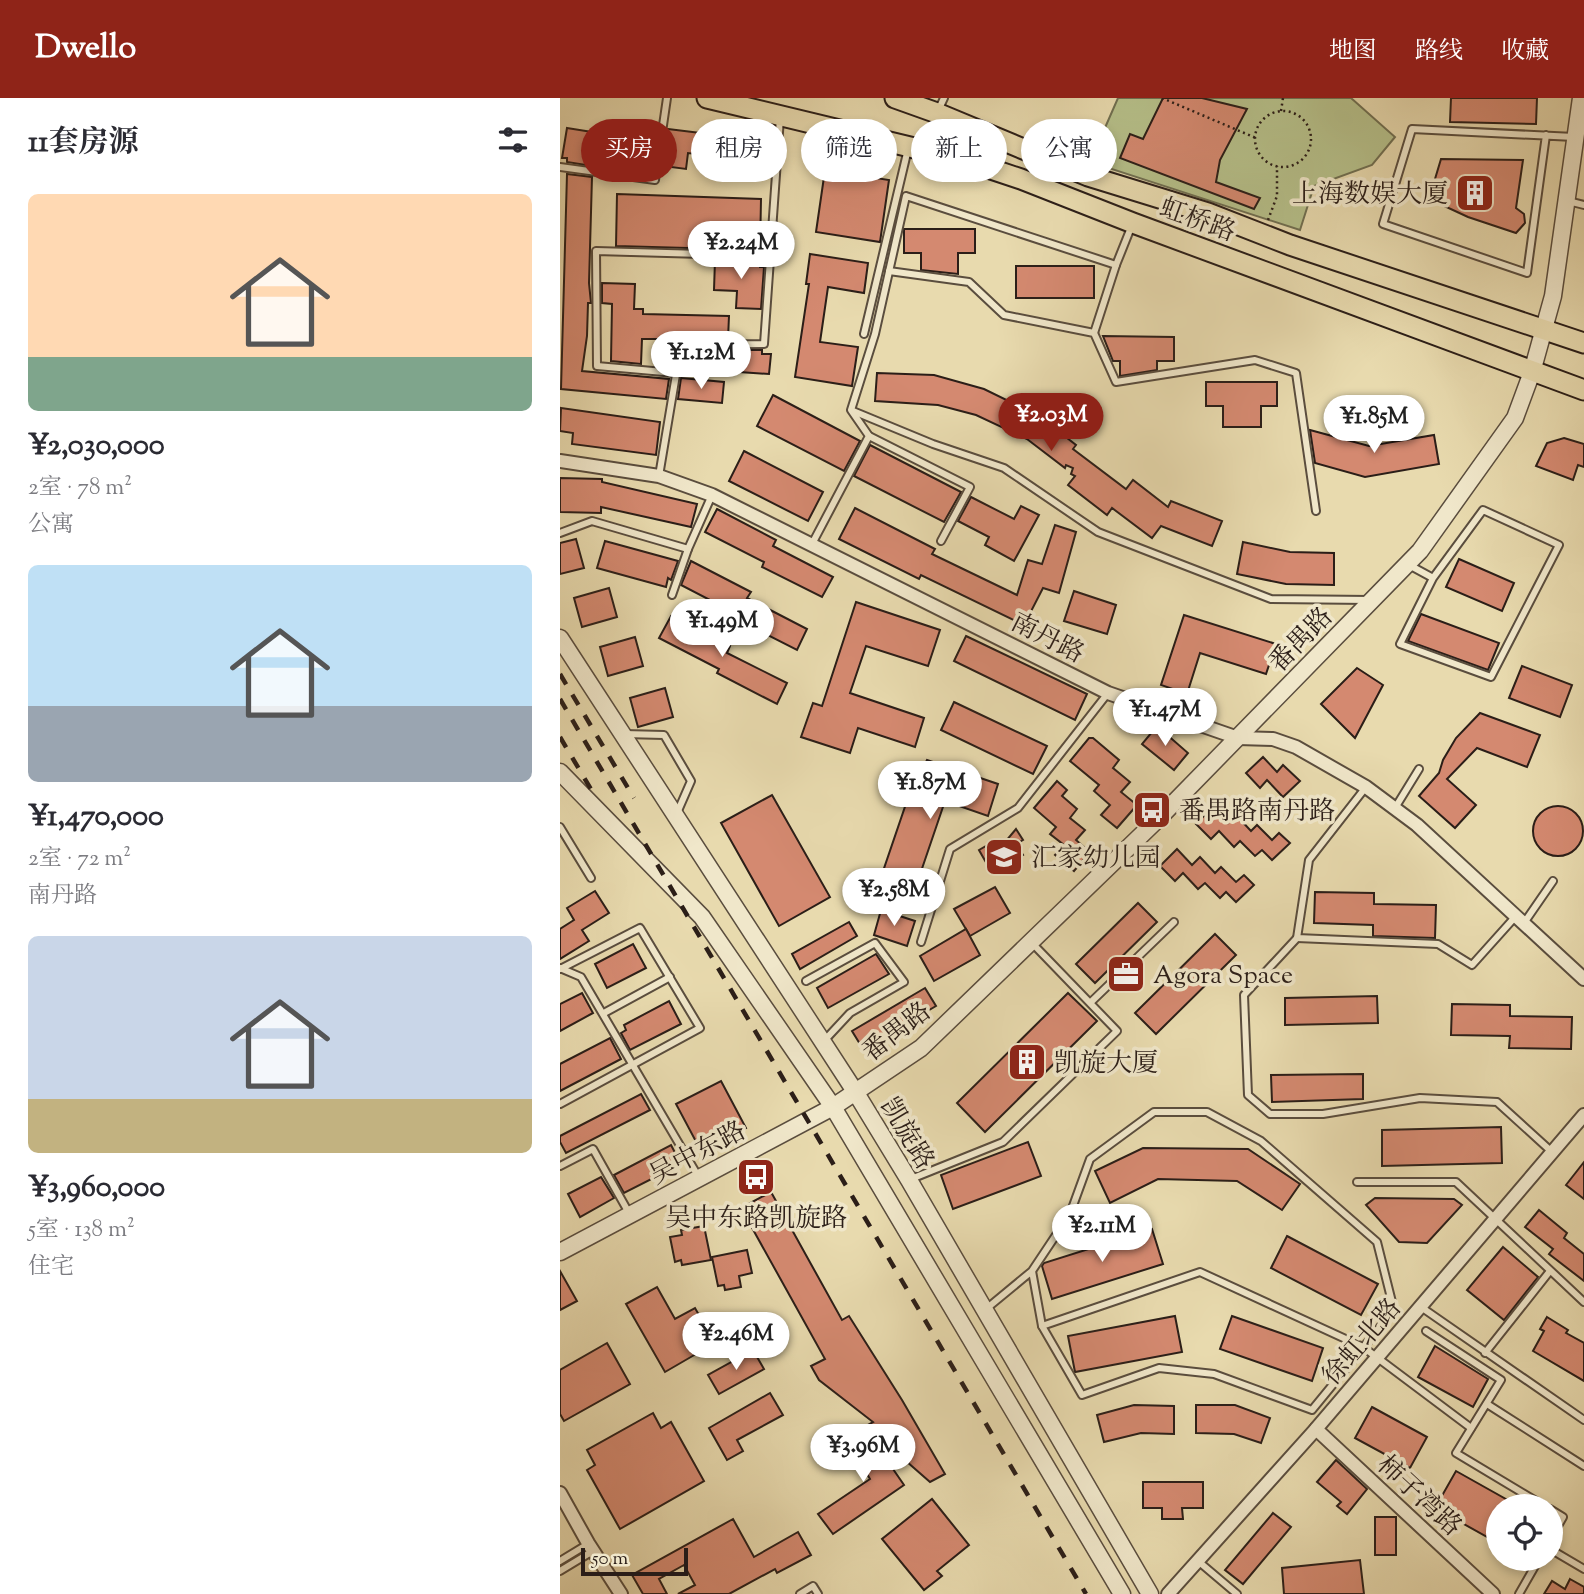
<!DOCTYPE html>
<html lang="zh">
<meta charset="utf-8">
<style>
:root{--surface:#fff;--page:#f2f2f3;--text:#2b2b33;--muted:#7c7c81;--accent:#8f2418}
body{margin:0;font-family:"Sorts Mill Goudy","Noto Serif SC",serif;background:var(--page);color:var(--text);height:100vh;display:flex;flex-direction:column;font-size:26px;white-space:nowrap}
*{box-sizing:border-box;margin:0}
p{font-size:23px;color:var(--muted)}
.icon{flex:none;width:38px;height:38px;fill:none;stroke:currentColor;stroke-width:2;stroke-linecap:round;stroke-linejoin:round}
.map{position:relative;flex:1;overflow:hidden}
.drawer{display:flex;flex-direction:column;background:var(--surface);width:560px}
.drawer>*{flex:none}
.hud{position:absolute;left:21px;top:21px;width:665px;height:63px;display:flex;gap:14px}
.controls{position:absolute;left:926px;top:1396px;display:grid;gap:14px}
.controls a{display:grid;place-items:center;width:77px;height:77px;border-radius:50%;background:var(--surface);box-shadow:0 4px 10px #0003;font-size:35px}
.scale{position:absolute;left:21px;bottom:18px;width:107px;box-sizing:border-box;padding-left:7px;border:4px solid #2b1e18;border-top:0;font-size:19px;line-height:24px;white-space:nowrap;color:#2b1e18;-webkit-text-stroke:5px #f0e7ca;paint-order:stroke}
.price{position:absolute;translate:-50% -60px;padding:0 16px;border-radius:24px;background:#fff;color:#222;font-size:23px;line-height:46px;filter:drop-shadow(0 2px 4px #0008)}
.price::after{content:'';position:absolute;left:50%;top:42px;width:21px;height:16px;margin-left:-10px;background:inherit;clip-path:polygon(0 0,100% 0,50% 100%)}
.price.selected{background:var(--accent);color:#fff}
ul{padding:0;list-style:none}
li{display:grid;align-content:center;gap:14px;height:371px;padding:0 28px}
li span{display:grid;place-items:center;height:217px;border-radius:10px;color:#555}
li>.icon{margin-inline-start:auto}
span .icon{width:126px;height:126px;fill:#fffc;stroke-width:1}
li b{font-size:30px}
h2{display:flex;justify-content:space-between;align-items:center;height:84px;padding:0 28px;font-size:30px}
.chip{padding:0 24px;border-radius:32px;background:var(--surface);box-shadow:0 4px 10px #0003;font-size:24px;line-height:63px}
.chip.selected{background:var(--accent);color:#fff}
header{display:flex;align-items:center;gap:42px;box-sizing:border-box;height:98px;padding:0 35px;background:var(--accent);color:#fff}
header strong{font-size:33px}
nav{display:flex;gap:38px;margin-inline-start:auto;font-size:24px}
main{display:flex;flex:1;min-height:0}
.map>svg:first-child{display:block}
</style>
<header>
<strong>Dwello</strong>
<nav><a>地图</a><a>路线</a><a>收藏</a></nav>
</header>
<main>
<section class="drawer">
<h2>11套房源<svg class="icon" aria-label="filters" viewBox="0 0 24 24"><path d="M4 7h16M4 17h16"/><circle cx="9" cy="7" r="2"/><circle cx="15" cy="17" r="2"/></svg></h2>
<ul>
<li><span style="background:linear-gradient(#ffd9b3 75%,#7fa58c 0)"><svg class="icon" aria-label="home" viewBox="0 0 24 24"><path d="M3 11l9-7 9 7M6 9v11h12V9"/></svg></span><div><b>¥2,030,000</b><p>2室 · 78 m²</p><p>公寓</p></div></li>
<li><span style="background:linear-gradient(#bfe0f5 65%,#9aa5b1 0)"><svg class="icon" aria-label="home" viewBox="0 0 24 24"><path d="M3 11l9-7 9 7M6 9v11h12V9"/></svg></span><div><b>¥1,470,000</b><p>2室 · 72 m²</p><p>南丹路</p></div></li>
<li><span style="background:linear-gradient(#c9d6e8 75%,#c2b280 0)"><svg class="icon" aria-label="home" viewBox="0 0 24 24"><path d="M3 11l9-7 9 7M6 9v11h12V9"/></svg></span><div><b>¥3,960,000</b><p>5室 · 138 m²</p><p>住宅</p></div></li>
</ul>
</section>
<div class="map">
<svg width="1024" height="1496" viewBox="0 0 1024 1496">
<rect width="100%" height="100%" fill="#e8daae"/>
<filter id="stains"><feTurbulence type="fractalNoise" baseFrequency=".00286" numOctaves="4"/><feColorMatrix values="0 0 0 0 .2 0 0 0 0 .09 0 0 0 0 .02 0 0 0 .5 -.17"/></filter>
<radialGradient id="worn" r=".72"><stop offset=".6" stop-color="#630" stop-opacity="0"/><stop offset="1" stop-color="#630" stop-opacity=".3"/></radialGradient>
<polygon fill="#b6c08a" stroke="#706f51" stroke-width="2" points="558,0 791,0 835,39 812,67 754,88 740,132 530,64"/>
<g fill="#d48970" stroke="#2b1e18" stroke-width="2">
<polygon points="603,0 642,0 687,11 660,62 656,84 700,100 694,111 560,60 570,36 583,41"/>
<polygon points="891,0 977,0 976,26 890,24"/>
<polygon points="7,30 95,44 90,73 32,64 32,68 7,64 7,60 2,60"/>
<polygon points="108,31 206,43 203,64 128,55 126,71 103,68"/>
<polygon points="881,61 963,62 956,110 964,116 965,125 956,135 908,119 869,101"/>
<polygon points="265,72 329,82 320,144 256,134"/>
<polygon points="7,76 32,79 29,185 31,205 28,205 27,238 22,273 109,281 106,301 1,291"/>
<polygon points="57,96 201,101 200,152 56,148"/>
<polygon points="344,131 415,131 415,155 398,155 398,176 361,172 361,155 344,155"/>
<polygon points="250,156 308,165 304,195 268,189 260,244 298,249 292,288 235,279 249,186 246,186"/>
<polygon points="155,162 200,163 200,169 204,169 201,211 176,210 177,193 154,192"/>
<rect x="456" y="168" width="78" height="32"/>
<polygon points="42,185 75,186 74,211 83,211 83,216 169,218 168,241 82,241 81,266 51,263 52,206 42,205"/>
<polygon points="543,238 614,239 614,263 597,263 597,272 560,278 560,263 553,263"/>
<polygon points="166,252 202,252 202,256 211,256 209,276 165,273"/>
<polygon points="317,275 374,277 424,291 479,318 516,347 513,351 566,391 573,382 608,409 611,403 662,423 652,448 601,428 592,440 552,410 547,417 508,387 515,378 511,376 513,370 506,367 505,370 467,341 416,317 378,307 315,303"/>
<polygon points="121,280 164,284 162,305 118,301"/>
<polygon points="646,284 717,284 717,308 701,308 701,329 663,329 663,308 646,308"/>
<polygon points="213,297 300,343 284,373 197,328"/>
<polygon points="1,310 100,324 96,357 12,346 13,335 0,333"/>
<polygon points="750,332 809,348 874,337 879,366 805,379 755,365"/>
<polygon points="1004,340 1024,346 1024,369 1018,367 1013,382 976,368 987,345"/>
<polygon points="310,347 401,394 384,424 294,378"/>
<polygon points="184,353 263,394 248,423 169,383"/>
<polygon points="0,380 42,381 42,384 137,406 131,429 41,409 41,415 0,414"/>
<polygon points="411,399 454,421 461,408 479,417 454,463 425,447 429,439 398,423"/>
<polygon points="295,410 375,451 372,456 457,497 468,462 482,466 495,427 516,434 499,495 483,490 464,527 361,477 359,481 279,441"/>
<polygon points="157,411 216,442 213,448 273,479 262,499 202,469 204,464 145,434"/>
<polygon points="16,441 24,470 0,476 0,445"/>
<polygon points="45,443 118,463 111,482 108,480 106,489 37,470"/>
<polygon points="683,444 730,454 774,455 774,487 726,486 677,476"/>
<polygon points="899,461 954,485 942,513 886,489"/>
<polygon points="131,463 191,494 187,500 247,531 237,552 176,521 179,517 121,487"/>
<polygon points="49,490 57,519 22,529 14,500"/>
<polygon points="514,493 556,507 547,536 504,523"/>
<polygon points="296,504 380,532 368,568 306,548 290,595 364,620 355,649 298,630 290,655 241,639 253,605 262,608"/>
<polygon points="861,516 939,545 928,572 848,543"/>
<polygon points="624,517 716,546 706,576 640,555 627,596 601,587"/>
<polygon points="111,518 170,548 167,555 227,585 217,606 157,575 159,571 99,540"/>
<polygon points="406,538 527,596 515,622 394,563"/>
<polygon points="75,539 83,568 48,578 40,549"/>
<polygon points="962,568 1012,587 1000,619 949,600"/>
<polygon points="797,570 823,587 795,640 761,606"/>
<polygon points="105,590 113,619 78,629 70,600"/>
<polygon points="394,604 487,648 473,676 381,632"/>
<polygon points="920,615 980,637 967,669 917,650 887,681 916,707 895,730 859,698 879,675 883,662 896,640"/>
<polygon points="597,628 628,655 614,672 582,646"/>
<polygon points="529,640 533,640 559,662 553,670 570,684 561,694 577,707 557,730 541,717 550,707 534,693 539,687 510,663"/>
<polygon points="703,659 717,674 723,667 740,683 723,699 707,682 700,690 686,675"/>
<polygon points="367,662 438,686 428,718 385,703 352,800 318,788 349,697"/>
<polygon points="497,683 507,692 502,698 517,711 510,720 525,732 516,742 530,754 514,773 495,757 504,747 490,736 496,729 474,710"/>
<polygon points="212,697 270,799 219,828 161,725"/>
<circle cx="998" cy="733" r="25"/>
<polygon points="653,709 668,725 676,717 691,733 697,727 712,742 719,735 730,745 712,762 702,752 695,758 680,743 674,749 659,733 651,741 636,726"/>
<polygon points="456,731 463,742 456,746 463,757 432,775 419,752 433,744 441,749"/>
<polygon points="617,751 632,767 640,759 655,775 661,769 676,784 684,777 694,787 676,804 666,794 660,800 645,785 638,791 623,775 615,783 600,768"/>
<polygon points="435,789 450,815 410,838 394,811"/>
<polygon points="35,793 49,815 22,832 29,843 0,861 0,831 14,822 7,810"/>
<polygon points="755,794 814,795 814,806 876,807 875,840 813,838 813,827 754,825"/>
<polygon points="578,805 597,824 535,885 516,866"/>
<polygon points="321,812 355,823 347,848 314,837"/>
<polygon points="289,824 297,838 240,871 232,856"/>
<polygon points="406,831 420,857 374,883 360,858"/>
<polygon points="655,836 676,857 596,936 575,915"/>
<polygon points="73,846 86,870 47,890 35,866"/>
<polygon points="316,856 329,876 268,910 257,890"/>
<polygon points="365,890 376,908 303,951 292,933"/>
<polygon points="22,895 33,915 0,933 0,906"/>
<polygon points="508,895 537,923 425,1034 397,1005"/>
<polygon points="817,898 818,925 725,927 725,900"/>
<polygon points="109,903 121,926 70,952 61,935 66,932 64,927"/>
<polygon points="892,906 950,907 950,918 1012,919 1011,951 949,950 950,938 891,937"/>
<polygon points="50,940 61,961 0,993 0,966"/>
<polygon points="803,976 803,1001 712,1004 711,977"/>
<polygon points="161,983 186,1030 141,1053 116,1006"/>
<polygon points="81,996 90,1012 6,1055 0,1044 0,1038"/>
<polygon points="941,1029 942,1065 822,1068 822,1032"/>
<polygon points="468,1044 481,1078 393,1111 381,1077"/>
<polygon points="111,1047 121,1066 64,1095 54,1077"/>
<polygon points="583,1050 688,1051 740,1086 722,1112 677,1083 598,1081 550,1105 535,1073"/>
<polygon points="1024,1064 1024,1101 1006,1087"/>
<polygon points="41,1079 54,1100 20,1119 8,1096"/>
<polygon points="211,1094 282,1222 289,1218 342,1302 385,1376 370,1384 306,1328 313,1324 259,1282 251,1268 265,1261 181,1110"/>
<polygon points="815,1100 894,1101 902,1107 867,1145 839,1144 806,1107"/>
<polygon points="979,1112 1007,1135 1004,1140 1024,1156 1024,1183 989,1156 993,1151 965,1129"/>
<polygon points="144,1128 151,1162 122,1167 121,1162 115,1164 110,1139 122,1137 121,1132"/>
<polygon points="592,1131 603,1166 492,1201 482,1168 484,1165"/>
<polygon points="727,1138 818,1186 801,1217 711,1170"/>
<polygon points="943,1149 978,1179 944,1222 907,1192"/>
<polygon points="187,1152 192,1175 179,1178 181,1189 165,1192 164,1187 158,1188 152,1159"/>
<polygon points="0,1173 17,1203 0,1212"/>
<polygon points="97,1189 115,1221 135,1210 155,1245 105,1274 66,1206"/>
<polygon points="615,1218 622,1254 515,1274 508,1238"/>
<polygon points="672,1218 763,1250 752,1283 660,1251"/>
<polygon points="987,1219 1008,1232 1006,1235 1024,1245 1024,1283 973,1253 984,1233 980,1231"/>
<polygon points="47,1245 70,1286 4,1323 0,1316 0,1272"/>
<polygon points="875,1248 928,1281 913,1309 858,1279"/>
<polygon points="193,1252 204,1271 159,1296 148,1277"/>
<polygon points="210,1295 223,1317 177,1342 183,1353 167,1362 149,1330"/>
<polygon points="574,1307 614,1308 614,1336 581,1335 544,1344 537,1317"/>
<polygon points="636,1307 675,1307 710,1320 701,1345 674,1336 636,1335"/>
<polygon points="812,1309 867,1339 850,1370 795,1340"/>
<polygon points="93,1315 101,1330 111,1324 144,1383 60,1431 27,1372 35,1367 27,1352"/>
<polygon points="304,1329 344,1387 273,1436 258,1416 310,1381 285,1340"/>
<polygon points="776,1362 807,1391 787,1416 777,1408 781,1404 757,1384"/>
<polygon points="896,1373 960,1409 938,1409 938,1445 875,1410"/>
<polygon points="583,1384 643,1384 643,1410 622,1410 623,1421 602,1421 602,1410 583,1410"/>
<polygon points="372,1401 409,1447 377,1473 382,1478 364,1492 322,1441"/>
<polygon points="713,1415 731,1429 683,1486 665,1472"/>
<rect x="815" y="1419" width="21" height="38"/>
<polygon points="173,1421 194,1459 238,1434 251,1457 217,1475 215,1471 169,1496 118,1496 135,1487 124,1467 99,1481 107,1496 83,1496 72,1477"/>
<polygon points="800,1462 804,1496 724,1496 722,1470"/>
<polygon points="1010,1481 1024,1489 1024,1496 984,1496 992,1483 1005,1491"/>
</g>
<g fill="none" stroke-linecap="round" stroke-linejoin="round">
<defs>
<g id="service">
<polyline points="378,13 384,0"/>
<polyline points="986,37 967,175 823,126 852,31 1014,39"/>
<polyline points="0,69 95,82 107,0"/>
<polyline points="1008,103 1024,107"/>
<polyline points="329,173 409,184 444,217 534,235 556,284 695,262 736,275 756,413"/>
<polyline points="534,235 556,167"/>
<polyline points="304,236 348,51"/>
<polyline points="115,275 37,268 36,153 209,158"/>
<polyline points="293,313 373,346 444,370 538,434 711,501 810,502"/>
<polyline points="309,338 410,389 381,443"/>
<polyline points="99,378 121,247 204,246 220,20"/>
<polyline points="0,435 32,423 128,451"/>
<polyline points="252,446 309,338 291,312 315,236 346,98 556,167 572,127"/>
<polyline points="849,467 873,480 923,412 999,447 931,579 840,546 873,480"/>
<polyline points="112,497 128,451 152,397"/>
<polyline points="64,636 104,637 131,683 117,715"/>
<polyline points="806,689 749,762 737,840 878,846 912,867 956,818"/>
<polyline points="835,710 859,671"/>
<polyline points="0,729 31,780"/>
<polyline points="964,825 993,783"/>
<polyline points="737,840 684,897 688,997 710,1016 763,1016 860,1000 937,1004 992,1054"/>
<polyline points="361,844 390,751 458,710 548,595"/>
<polyline points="0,870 21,879 138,1078"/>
<polyline points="0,871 80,830 140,930 0,1006"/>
<polyline points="246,883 315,845 344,884 290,915 263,944"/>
<polyline points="531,904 614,824"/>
<polyline points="44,915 110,879"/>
<polyline points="0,1068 33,1051 69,1115"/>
<polyline points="351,1081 443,1044 557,933 472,845"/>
<polyline points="797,1084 896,1084 1024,1204"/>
<polyline points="861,1209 1024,1322"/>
<polyline points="426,1211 472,1173 510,1116 530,1061 594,1014 647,1014 701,1043 817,1144 834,1212 752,1312 654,1276 599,1270 522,1297 482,1228 472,1173"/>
<polyline points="482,1228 640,1174 803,1249 911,1330"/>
<polyline points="866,1233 941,1282 896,1355 986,1409"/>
<polyline points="925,1255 990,1173"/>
<polyline points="927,1306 1024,1368"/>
<polyline points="990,1411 1003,1419 990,1442"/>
<polyline points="990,1451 1024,1471"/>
<polyline points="0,1463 28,1446"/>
<polyline points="638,1463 677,1496"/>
<polyline points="0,1473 33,1453"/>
<polyline points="240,1496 253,1488 258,1496"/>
<polyline points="959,1496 979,1461"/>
</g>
<g id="minor">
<polyline points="0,363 99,378 152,397 548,595 678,640 713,641 736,649 806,689 857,727 1024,881"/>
<polyline points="756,1331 933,1496"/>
<polyline points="0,1395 28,1445 61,1496"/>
<polyline points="608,1496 756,1331 1024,1017"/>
</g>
<g id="tertiary">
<polyline points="0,540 296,995 349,1082 590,1496"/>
<polyline points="0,674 142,819 273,1009 562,1496"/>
<polyline points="0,1154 273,1009 361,950 599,720 860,453 955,320 972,274 993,198 1021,0"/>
</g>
<g id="primary">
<polyline points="147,0 404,62 461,81 573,125 1024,292"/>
<polyline points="335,0 377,15 528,78 648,115 730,147 1024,245"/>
</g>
</defs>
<use href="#service" stroke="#5a4d3e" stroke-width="10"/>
<use href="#minor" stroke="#5a4d3e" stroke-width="16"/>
<use href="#tertiary" stroke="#5a4d3e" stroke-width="19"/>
<use href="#primary" stroke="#2b1e18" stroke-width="23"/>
<g stroke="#2b1e18" stroke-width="2.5" stroke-dasharray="2 3.5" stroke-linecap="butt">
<polyline points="602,0 696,40"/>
<polyline points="721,13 723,0"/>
<circle cx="723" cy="41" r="28"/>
<polyline points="708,122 717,98 717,68"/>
</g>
<use href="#service" stroke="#f0e7ca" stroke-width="6"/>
<use href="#minor" stroke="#f0e7ca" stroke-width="12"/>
<use href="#tertiary" stroke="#f0e7ca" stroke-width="16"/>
<use href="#primary" stroke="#e8daae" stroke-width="19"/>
<g stroke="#2b1e18" stroke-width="4.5" stroke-dasharray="12 12" stroke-linecap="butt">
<polyline points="0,576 74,700"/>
<polyline points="0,601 526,1496"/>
<polyline points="0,639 35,698"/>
</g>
</g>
<defs>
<symbol id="building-square" viewBox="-11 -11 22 22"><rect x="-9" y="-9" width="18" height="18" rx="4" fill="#8f2418" stroke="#f0e7ca"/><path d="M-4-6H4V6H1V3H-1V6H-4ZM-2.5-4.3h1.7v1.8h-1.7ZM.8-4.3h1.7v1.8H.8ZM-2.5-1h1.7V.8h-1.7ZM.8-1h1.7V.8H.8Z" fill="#fff"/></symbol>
<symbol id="bus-square" viewBox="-11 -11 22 22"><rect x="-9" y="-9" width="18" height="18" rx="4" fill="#8f2418" stroke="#f0e7ca"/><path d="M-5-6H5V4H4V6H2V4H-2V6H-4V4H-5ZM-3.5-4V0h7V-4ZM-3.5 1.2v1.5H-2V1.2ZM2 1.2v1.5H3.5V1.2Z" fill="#fff"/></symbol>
<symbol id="school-square" viewBox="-11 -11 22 22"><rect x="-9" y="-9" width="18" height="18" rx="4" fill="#8f2418" stroke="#f0e7ca"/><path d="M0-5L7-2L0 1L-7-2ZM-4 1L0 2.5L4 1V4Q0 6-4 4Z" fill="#fff"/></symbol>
<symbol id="office-square" viewBox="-11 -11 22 22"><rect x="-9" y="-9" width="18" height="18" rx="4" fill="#8f2418" stroke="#f0e7ca"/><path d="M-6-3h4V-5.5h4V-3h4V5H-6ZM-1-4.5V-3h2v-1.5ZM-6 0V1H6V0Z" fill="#fff"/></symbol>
</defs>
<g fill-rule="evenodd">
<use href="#building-square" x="893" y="73" width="44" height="44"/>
<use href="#bus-square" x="570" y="690" width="44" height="44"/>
<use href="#school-square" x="422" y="737" width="44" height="44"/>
<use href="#office-square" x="544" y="854" width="44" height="44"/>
<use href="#building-square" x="445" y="942" width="44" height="44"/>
<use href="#bus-square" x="174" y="1057" width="44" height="44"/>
</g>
<g text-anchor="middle" stroke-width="7" stroke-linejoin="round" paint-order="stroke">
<g font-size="26" fill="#2b1e18" stroke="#f0e7ca" text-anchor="start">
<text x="888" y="104" text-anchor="end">上海数娱大厦</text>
<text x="619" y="721">番禺路南丹路</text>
<text x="471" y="768">汇家幼儿园</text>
<text x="593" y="885">Agora Space</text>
<text x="494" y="973">凯旋大厦</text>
<text x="196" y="1128" text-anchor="middle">吴中东路凯旋路</text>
</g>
<g font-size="26" fill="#2b1e18" stroke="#f0e7ca">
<text transform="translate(638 121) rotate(20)" y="9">虹桥路</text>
<text transform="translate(488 539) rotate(27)" y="9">南丹路</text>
<text transform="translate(740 541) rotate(-46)" y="9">番禺路</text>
<text transform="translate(336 933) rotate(-38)" y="9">番禺路</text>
<text transform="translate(348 1035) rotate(59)" y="9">凯旋路</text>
<text transform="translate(137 1054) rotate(-28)" y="9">吴中东路</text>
<text transform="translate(801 1243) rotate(-49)" y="9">徐虹北路</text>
<text transform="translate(860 1397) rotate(43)" y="9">柿子湾路</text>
</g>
</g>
<rect width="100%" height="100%" filter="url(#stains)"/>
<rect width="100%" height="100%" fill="url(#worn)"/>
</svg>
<div class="controls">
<a><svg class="icon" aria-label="locate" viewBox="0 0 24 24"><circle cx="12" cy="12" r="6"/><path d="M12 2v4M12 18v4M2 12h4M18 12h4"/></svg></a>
</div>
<div class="scale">50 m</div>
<b class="price" style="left:181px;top:183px">¥2.24M</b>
<b class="price" style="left:141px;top:293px">¥1.12M</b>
<b class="price selected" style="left:491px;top:355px">¥2.03M</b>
<b class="price" style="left:814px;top:357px">¥1.85M</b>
<b class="price" style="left:162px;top:561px">¥1.49M</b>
<b class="price" style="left:605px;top:650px">¥1.47M</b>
<b class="price" style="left:370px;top:723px">¥1.87M</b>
<b class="price" style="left:334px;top:830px">¥2.58M</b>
<b class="price" style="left:542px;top:1166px">¥2.11M</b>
<b class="price" style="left:176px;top:1274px">¥2.46M</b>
<b class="price" style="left:303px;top:1386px">¥3.96M</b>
<div class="hud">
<a class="chip selected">买房</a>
<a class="chip">租房</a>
<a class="chip">筛选</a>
<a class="chip">新上</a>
<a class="chip">公寓</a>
</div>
</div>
</main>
